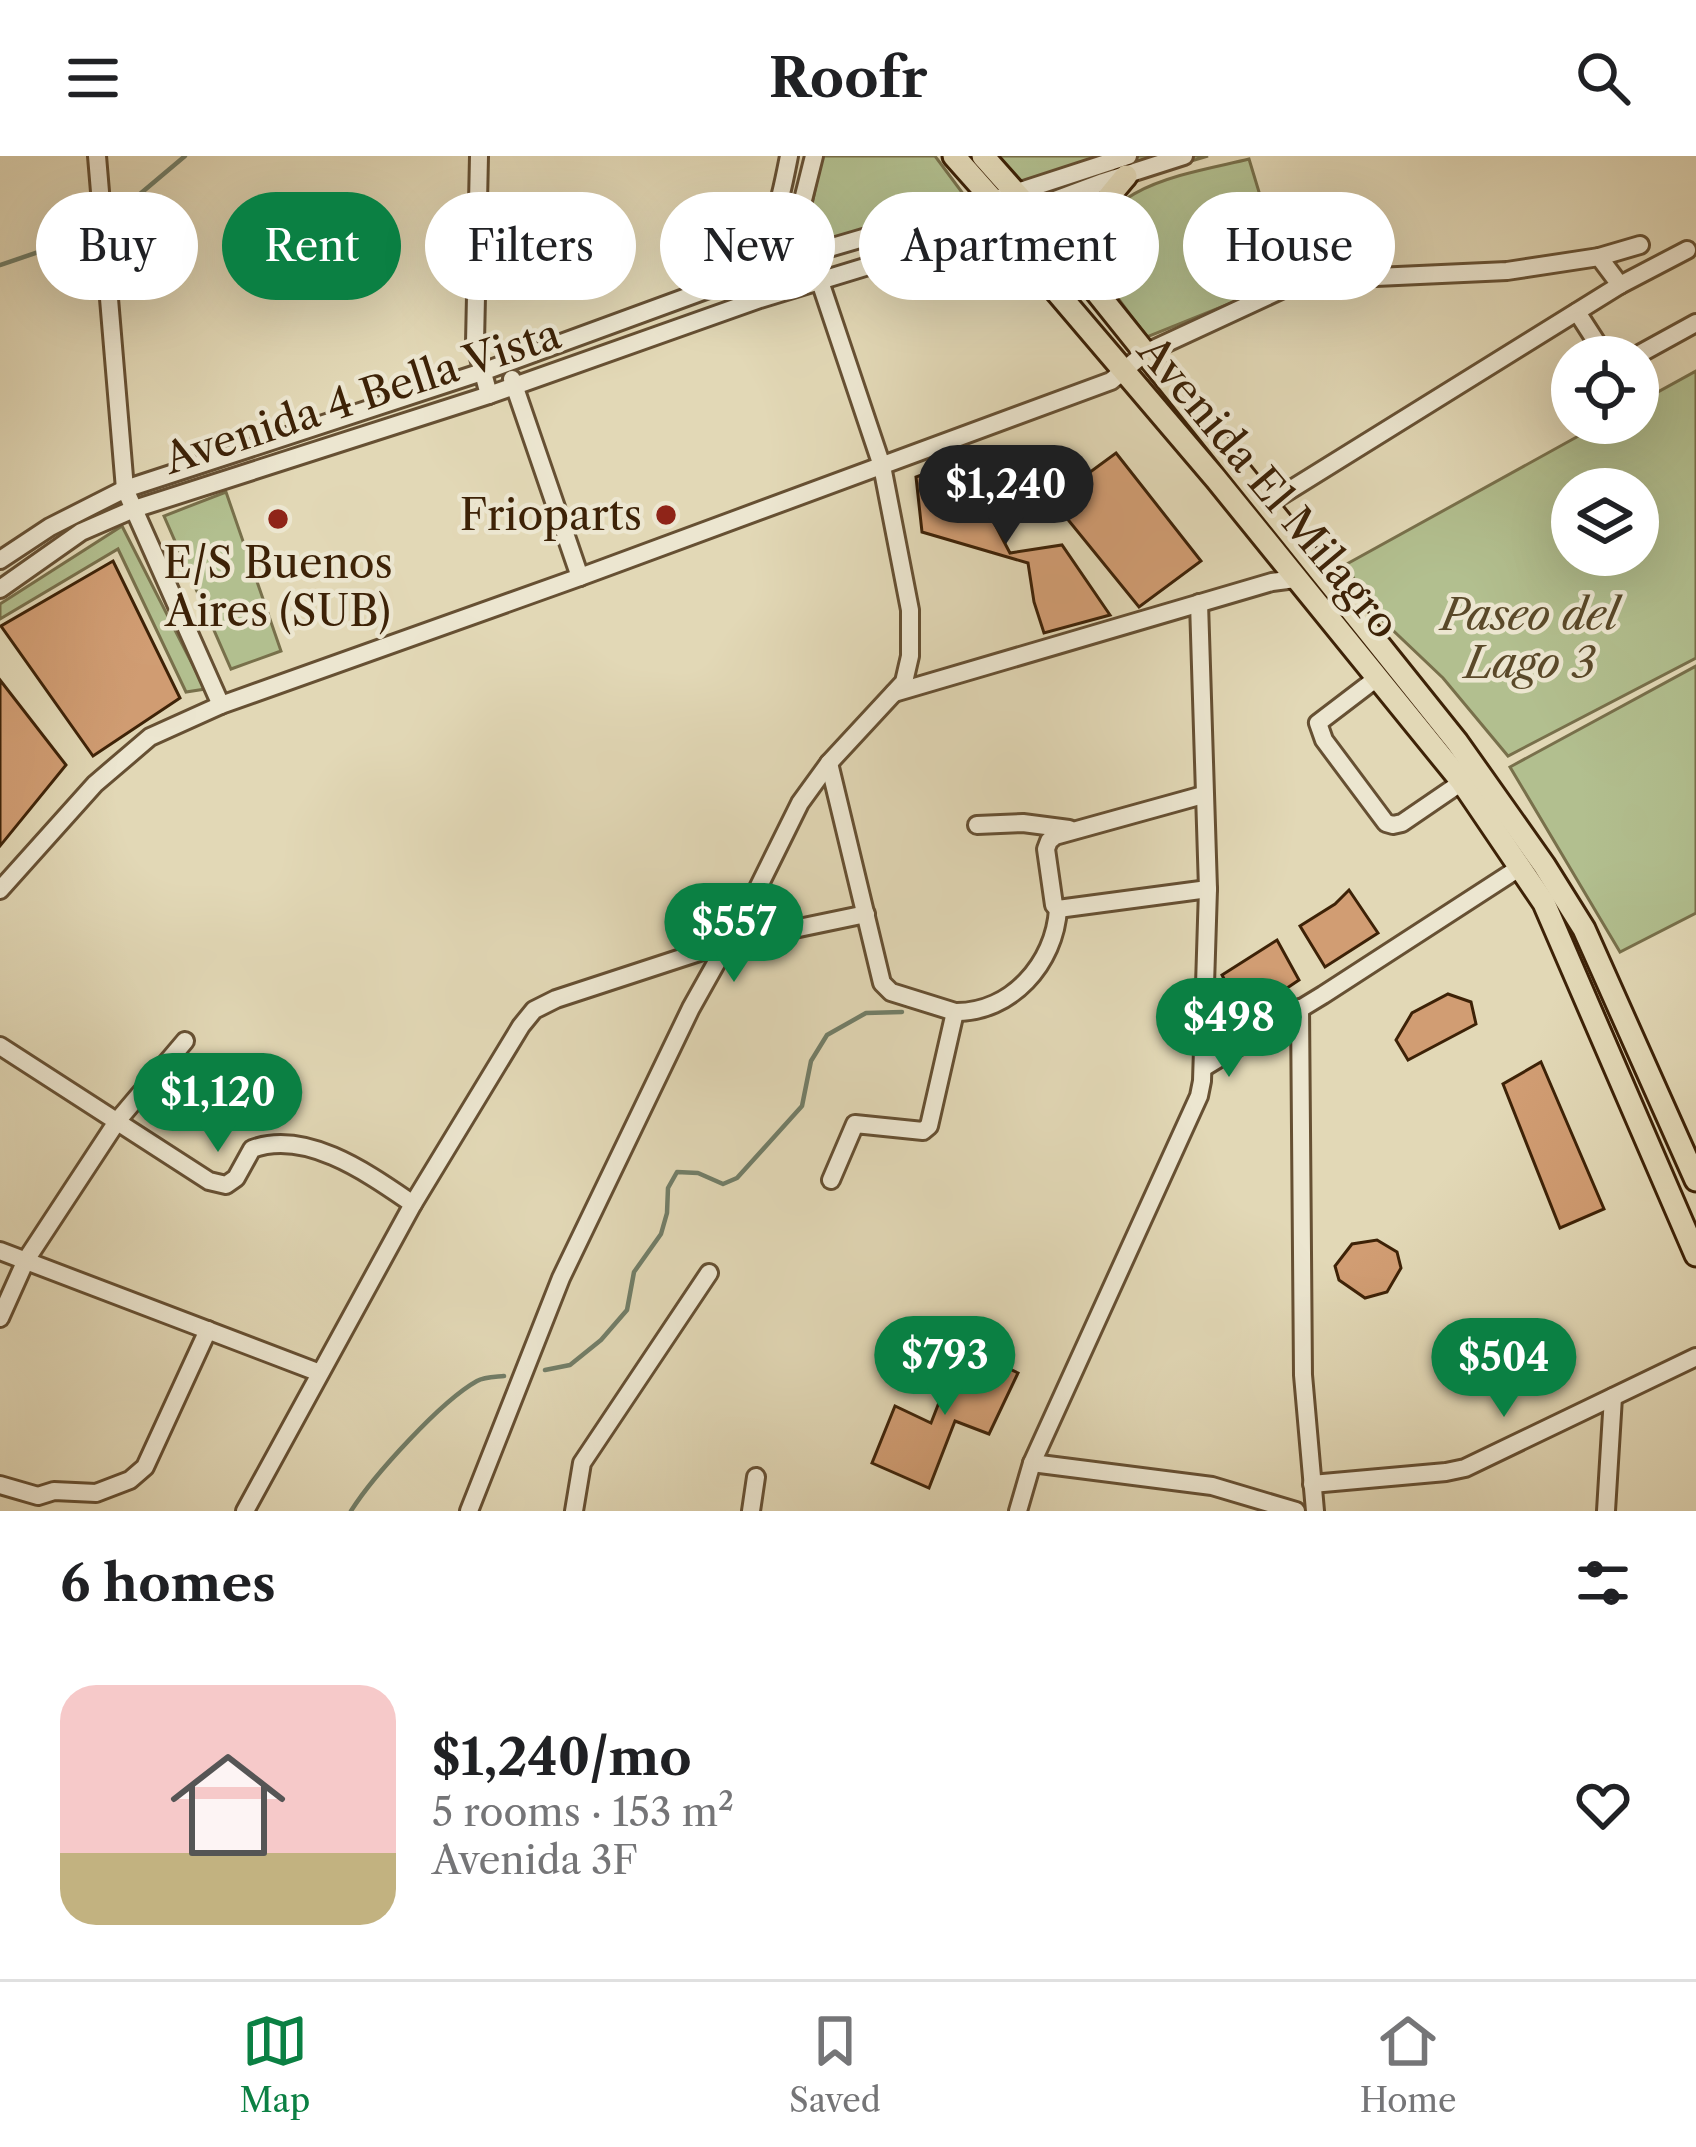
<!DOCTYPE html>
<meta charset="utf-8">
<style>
:root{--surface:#fff;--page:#f2f2f2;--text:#202124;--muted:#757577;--line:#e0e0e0;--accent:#0b8043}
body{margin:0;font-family:"Libre Caslon Text",serif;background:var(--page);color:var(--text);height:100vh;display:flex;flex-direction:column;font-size:45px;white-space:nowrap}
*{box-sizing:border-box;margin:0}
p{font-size:39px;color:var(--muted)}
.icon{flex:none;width:66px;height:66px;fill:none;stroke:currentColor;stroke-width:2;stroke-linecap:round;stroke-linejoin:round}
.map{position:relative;height:1355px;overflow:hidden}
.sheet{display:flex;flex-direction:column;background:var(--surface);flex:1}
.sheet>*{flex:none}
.hud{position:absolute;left:36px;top:36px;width:1626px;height:108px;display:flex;gap:24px}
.controls{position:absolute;left:1551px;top:180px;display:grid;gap:24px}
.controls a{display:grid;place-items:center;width:108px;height:108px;border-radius:50%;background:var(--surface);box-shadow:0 12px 48px #0002;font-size:60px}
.price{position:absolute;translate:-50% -102px;padding:0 27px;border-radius:42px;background:var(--accent);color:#fff;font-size:39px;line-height:78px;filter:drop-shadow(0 3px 6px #0008)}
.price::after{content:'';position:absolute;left:50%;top:72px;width:36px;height:27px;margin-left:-18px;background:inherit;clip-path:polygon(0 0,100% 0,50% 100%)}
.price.active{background:#222;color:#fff}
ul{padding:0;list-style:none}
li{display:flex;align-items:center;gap:36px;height:300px;padding:0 60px}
li span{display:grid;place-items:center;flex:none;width:336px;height:240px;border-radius:36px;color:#555}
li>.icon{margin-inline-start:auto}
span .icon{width:144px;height:144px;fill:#fffc;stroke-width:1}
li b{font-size:51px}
h2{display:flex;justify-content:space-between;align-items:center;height:144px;padding:0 60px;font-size:51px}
.tag{padding:0 42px;border-radius:54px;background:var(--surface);box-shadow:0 12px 48px #0002;font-size:42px;line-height:108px}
.tag.active{background:var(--accent);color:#fff}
header{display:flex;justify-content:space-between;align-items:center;height:156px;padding:0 60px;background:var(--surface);font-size:54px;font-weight:700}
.dock{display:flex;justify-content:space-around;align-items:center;height:168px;border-top:3px solid var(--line);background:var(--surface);font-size:33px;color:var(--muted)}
.dock a{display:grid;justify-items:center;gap:6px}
.dock .active{color:var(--accent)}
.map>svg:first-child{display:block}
</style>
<header><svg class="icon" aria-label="menu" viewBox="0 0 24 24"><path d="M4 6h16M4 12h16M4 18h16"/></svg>Roofr<svg class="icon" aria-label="search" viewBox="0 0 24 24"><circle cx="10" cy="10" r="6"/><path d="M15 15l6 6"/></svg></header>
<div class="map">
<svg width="1696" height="1355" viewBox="0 0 1696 1355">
<rect width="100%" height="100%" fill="#e2d8b6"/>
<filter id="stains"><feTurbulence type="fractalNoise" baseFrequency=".00167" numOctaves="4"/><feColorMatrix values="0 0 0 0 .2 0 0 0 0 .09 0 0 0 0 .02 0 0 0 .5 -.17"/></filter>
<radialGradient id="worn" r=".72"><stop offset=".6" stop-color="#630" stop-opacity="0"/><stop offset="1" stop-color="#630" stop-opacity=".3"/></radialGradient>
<g fill="#b2bf8f" stroke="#78704b" stroke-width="3" fill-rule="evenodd">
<polygon points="822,0 935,0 967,43 817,88 808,68"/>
<polygon points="992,0 1208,0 1134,22 1114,42 1081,102"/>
<path d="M1249,3L1286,125L1147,181C1133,161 1107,132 1101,110C1077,30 1198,16 1249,3Z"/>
<path d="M1696,215V502L1508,600L1443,522L1380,462L1345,409L1602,267H1638V247ZM1572,333H1638V399H1572Z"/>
<polygon points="226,336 281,495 231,513 164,360"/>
<polygon points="122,370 205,533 186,536 118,393 0,463 0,448"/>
<polygon points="1696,510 1696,757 1620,796 1510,611"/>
</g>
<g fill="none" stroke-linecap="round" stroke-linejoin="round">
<g stroke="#727e68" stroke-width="4.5">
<polyline points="134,43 185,0"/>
<polyline points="0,109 77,83"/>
<polyline points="545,1214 570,1209 601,1184 627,1154 634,1116 661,1078 667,1057 668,1032 677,1016 698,1017 723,1028 737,1022 802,950 811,905 827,879 866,857 902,856"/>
<path d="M351,1355C373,1320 441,1245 477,1225C484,1221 495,1221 504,1220"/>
</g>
</g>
<g fill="#d19d73" stroke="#3d2207" stroke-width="3">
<polygon points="1116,297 1201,405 1139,451 1052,344"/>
<polygon points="961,304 1010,397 1062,389 1110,459 1044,477 1034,446 1028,407 922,376 916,321"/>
<polygon points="113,405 180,542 93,600 1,470"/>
<polygon points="0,524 66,609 0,690"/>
<polygon points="1349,734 1378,777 1325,811 1300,770 1335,748"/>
<polygon points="1277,784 1299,824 1244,861 1222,819"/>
<polygon points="1448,838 1471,846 1476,868 1408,904 1396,884 1412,857"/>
<polygon points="1541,906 1604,1053 1560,1072 1503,928"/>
<polygon points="1377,1084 1397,1096 1401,1112 1387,1136 1365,1142 1339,1124 1335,1110 1352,1088"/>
<polygon points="961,1190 1018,1217 989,1278 955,1265 929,1332 872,1307 895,1250 931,1267"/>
</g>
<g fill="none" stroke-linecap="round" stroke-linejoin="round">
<defs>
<g id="minor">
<polyline points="97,0 125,333 221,549"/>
<polyline points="479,0 475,187 489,239"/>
<polyline points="1599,101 1640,89"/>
<path d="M740,116C773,88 781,41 789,0"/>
<polyline points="1620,129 1687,94"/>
<polyline points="761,142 788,104 814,0"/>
<polyline points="1577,156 1606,201"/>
<polyline points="1634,201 1696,167"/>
<polyline points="512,223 580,421"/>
<polyline points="0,404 50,371 125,333 482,216 788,104 993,44 1128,0"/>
<polyline points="0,433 81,376 134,353 489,239 760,143 924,93 1103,26 1184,0"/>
<polyline points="1377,522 1318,567 1324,584 1386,667 1393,669 1402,667 1462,626"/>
<polyline points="894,537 1272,426 1295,423"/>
<polyline points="829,607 882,827 891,836 955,856 929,970 923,975 855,968 831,1024"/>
<polyline points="1203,639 1055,680 1049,685 1046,693 1054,749 1058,753 1208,733"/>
<polyline points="977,669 1023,667 1069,673"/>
<polyline points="0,734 95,628 150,581 221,549 580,421 1111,225 1145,197 1283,133 1354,122 1507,115 1599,101 1620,129 1266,349"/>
<polyline points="1300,852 1303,1219 1315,1355"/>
<path d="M955,856C1011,857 1055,807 1058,753"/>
<path d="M0,890L209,1025L226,1029L236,1022L252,993C307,973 369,1018 413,1048"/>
<polyline points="1203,912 1323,839 1519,712"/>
<polyline points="0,1095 320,1217"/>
<polyline points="0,1162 26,1104 118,964 185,885"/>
<polyline points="1032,1307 1212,1330 1296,1355"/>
<polyline points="1312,1328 1446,1316 1465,1312 1696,1201"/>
<polyline points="0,1329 38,1340 54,1335 96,1337 130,1324 145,1311 208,1174"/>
<polyline points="245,1355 413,1048 521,870 534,854 556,843 727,787 866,758"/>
<polyline points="469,1355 561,1122 691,852 756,736 800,647 829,607 904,526 910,500 910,454 882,310 799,63"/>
<polyline points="574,1355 582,1307 709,1117"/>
<polyline points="751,1355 756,1321"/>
<polyline points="1018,1355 1032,1307 1199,940 1202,925 1208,733 1199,447"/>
<polyline points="1606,1355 1613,1241"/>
</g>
<g id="major">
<polyline points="954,0 993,44 1050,128 1216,323 1462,626 1544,747 1696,1099"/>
<polyline points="983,0 1030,53 1457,586 1544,709 1584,773 1696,1024"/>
<path d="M924,93C975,92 993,89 1037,119"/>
<path d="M1100,126C1070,84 1099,52 1126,20"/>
</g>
</defs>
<use href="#minor" stroke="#665033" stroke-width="22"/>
<use href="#major" stroke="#3d2207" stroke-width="27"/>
<use href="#minor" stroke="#ece6d0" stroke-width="16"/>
<use href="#major" stroke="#e2d8b6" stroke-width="21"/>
</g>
<g fill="#8f2418" stroke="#ece6d0" stroke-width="4.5">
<circle cx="666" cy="359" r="12"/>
<circle cx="278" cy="363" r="12"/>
</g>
<g text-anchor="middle" stroke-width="9" stroke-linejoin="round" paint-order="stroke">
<g font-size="42" fill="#3d2207" stroke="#ece6d0">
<text transform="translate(362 240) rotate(-18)" y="15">Avenida 4 Bella Vista</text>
<text transform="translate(1269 331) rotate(50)" y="15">Avenida El Milagro</text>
</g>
<g font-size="42" fill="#3d2207" stroke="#ece6d0" text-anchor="end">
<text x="642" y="374">Frioparts</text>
<text x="278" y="422" text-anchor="middle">E/S Buenos<tspan x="278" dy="48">Aires (SUB)</tspan></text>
</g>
<g font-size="42" font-style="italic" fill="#5a4929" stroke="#ece6d0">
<text x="1530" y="474">Paseo del<tspan x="1530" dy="48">Lago 3</tspan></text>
</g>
</g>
<rect width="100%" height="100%" filter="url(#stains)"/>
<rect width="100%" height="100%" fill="url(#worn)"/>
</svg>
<div class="controls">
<a><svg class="icon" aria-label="locate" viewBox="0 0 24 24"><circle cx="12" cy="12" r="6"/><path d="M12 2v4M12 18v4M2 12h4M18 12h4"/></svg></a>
<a><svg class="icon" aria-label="layers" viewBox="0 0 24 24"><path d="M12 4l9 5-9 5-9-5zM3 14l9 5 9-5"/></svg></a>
</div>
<b class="price active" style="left:1006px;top:391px">$1,240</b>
<b class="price" style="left:734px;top:829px">$557</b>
<b class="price" style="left:1229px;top:924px">$498</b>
<b class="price" style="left:218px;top:999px">$1,120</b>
<b class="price" style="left:945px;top:1262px">$793</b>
<b class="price" style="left:1504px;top:1264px">$504</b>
<div class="hud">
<a class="tag">Buy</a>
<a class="tag active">Rent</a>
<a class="tag">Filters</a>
<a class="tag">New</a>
<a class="tag">Apartment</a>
<a class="tag">House</a>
</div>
</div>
<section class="sheet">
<h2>6 homes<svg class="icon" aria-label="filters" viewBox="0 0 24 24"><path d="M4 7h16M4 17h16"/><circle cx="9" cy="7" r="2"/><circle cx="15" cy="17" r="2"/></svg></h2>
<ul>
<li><span style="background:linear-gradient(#f6c9c9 70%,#c2b280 0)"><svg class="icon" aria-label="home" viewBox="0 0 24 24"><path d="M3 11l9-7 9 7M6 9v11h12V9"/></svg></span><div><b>$1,240/mo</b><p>5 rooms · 153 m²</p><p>Avenida 3F</p></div><svg class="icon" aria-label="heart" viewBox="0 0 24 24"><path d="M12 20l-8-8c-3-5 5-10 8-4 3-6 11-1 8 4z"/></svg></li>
</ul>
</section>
<nav class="dock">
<a class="active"><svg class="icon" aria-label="map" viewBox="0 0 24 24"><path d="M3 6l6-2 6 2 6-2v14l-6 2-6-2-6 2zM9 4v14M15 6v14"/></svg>Map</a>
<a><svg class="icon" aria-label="saved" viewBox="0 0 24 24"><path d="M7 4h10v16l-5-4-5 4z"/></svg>Saved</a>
<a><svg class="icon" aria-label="home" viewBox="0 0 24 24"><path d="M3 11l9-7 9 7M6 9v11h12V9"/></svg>Home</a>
</nav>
